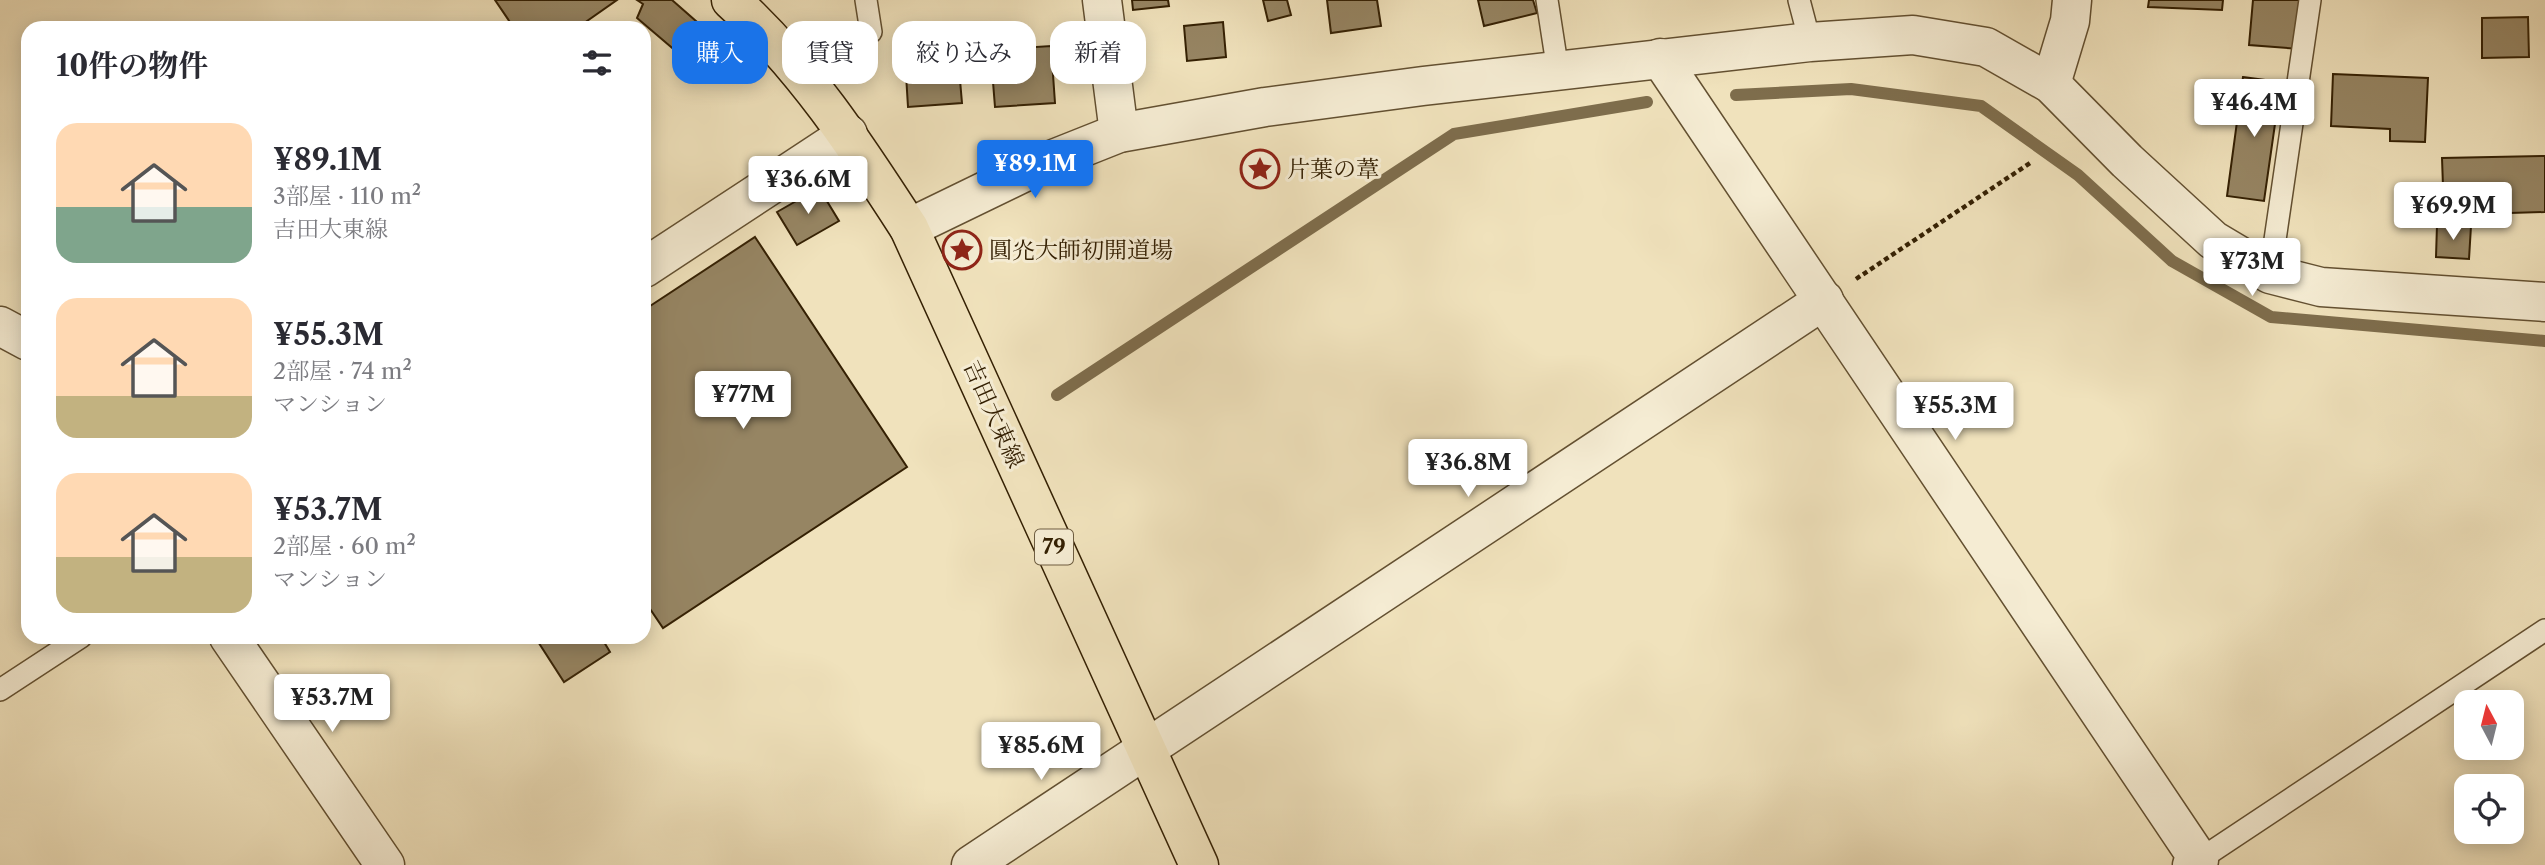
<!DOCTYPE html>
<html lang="ja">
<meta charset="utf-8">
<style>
:root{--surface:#fff;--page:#f2f2f3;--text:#2b2b33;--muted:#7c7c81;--accent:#1a73e8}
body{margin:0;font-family:"Libre Caslon Text","Noto Serif JP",serif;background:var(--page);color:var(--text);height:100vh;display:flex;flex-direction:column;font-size:26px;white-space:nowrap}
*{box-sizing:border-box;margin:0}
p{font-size:23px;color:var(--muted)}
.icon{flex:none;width:38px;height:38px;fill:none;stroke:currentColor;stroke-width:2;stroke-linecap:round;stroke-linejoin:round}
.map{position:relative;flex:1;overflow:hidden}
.side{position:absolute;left:21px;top:21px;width:630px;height:623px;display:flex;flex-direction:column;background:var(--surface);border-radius:21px;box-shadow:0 4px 18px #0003}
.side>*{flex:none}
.guide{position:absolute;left:672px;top:21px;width:665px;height:63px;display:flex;gap:14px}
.needle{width:46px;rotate:353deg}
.buttons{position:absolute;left:2454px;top:690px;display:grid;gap:14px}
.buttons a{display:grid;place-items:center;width:70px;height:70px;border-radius:14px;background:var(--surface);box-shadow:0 4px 18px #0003;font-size:35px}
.price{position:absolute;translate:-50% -60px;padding:0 16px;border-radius:7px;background:#fff;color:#222;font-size:23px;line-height:46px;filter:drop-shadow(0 2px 4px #0008)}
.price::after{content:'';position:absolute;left:50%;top:42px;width:21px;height:16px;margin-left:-10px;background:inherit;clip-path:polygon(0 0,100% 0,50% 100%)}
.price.selected{background:var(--accent);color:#fff}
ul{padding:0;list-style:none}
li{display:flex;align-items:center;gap:21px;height:175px;padding:0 35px}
li span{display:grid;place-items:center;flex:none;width:196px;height:140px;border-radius:21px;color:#555}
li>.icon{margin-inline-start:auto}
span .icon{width:84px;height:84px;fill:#fffc;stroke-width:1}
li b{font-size:30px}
h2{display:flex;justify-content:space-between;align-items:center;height:84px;padding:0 35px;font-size:30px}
.chip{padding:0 24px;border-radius:21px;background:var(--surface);box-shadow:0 4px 18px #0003;font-size:24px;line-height:63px}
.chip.selected{background:var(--accent);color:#fff}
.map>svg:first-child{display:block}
</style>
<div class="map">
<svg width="2545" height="865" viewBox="0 0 2545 865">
<rect width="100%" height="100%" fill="#f0e2bc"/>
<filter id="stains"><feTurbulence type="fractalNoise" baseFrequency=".00286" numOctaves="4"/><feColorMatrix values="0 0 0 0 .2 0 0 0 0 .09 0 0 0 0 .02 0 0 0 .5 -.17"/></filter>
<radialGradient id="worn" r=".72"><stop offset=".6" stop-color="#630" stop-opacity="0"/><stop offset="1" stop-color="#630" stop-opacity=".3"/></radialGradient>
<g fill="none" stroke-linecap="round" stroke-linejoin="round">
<g stroke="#7e6d4c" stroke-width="12">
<polyline points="1736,95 1851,89 1981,106 2078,175 2172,261 2271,317 2545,341"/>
<polyline points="1057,395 1454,134 1647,102"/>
</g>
</g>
<g fill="#968563" stroke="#342003" stroke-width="2">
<polygon points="495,0 617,0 577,28 514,28"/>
<polygon points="637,0 672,0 705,29 684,58 637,18 643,4"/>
<polygon points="1132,0 1168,0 1169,6 1133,10"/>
<polygon points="1263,0 1287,0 1291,15 1268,21"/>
<polygon points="1327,0 1377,0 1381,26 1331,33"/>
<polygon points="1478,0 1533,0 1537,13 1484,26"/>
<polygon points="2149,0 2223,0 2222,10 2148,7"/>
<polygon points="2253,0 2304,0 2300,49 2249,45"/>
<polygon points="2528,17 2529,57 2482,58 2482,18"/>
<polygon points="1223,22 1226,57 1187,61 1184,26"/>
<polygon points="1051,46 1055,103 995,107 993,82 1012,80 1011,73 992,75 990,50"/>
<polygon points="948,55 950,81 960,80 962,103 908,107 905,58"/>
<polygon points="2333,74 2428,78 2425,142 2390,141 2390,129 2331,126"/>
<polygon points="2243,77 2281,82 2264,201 2227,196"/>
<polygon points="2545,156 2545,212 2444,215 2442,158"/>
<polygon points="819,188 839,221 797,245 777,212"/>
<polygon points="2437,225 2471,226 2469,259 2436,257"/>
<polygon points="755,237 907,467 663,628 644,600 644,310"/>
<polygon points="535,637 601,637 610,652 564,682"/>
</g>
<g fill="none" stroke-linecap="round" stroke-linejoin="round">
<defs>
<g id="service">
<polyline points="1547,0 1558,71"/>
<polyline points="1799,0 1810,42"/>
<polyline points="787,54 807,39 871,32 866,0"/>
<polyline points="2270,274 2310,0"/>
<polyline points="0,690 81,637"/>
<polyline points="2202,865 2199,860 2545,630"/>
</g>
<g id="minor">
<polyline points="1102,0 1119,133"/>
<polyline points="1660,58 2199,860 2192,865"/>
<polyline points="2051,84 2070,21 2072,0"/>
<polyline points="644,268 848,134"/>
<polyline points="0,326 28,341"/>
<polyline points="229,637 385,865"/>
<polyline points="971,865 1824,300"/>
</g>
<polyline id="tertiary" points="909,228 1041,164 1119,133 1265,107 1423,86 1810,42 1913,35 1986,47 2051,84 2127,161 2213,240 2270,274 2321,287 2545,302"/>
<path id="primary" d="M731,0C804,66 856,146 909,228L1199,865"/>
</defs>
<use href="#service" stroke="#635031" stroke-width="24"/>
<use href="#minor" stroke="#635031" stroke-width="41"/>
<use href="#tertiary" stroke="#635031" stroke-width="41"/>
<use href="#primary" stroke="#342003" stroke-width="41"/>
<polyline stroke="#342003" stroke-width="4.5" stroke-dasharray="5 3.5" stroke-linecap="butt" points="1856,279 2030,163"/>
<use href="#service" stroke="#f5ecd3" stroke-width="21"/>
<use href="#minor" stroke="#f5ecd3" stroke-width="38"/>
<use href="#tertiary" stroke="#f5ecd3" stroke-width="38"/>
<use href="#primary" stroke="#f0e2bc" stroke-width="38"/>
</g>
<defs>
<symbol id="sight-ring" viewBox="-11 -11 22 22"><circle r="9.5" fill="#f5ecd3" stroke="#8f2418" stroke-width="1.5"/><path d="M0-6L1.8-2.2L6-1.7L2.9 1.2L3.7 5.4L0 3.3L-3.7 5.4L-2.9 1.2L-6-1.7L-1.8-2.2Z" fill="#8f2418"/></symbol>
</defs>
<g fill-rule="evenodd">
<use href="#sight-ring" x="1238" y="147" width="44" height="44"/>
<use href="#sight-ring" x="940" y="228" width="44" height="44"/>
</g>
<g text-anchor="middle" stroke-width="6" stroke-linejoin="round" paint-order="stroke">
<rect fill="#f5ecd3" stroke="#6e5d41" stroke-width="2" x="1035" y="529.5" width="38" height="35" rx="5"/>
<g font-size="21" font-weight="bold" fill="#342003">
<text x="1054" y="554">79</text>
</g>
<g font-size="23" fill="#342003" stroke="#f5ecd3" text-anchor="start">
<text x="1287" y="177">片葉の葦</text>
<text x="989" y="258">圓灮大師初開道場</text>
</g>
<g font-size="23" fill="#342003" stroke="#f5ecd3">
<text transform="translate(994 414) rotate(66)" y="8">吉田大東線</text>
</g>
</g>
<rect width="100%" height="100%" filter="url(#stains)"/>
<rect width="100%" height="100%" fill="url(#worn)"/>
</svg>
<div class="buttons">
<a><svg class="needle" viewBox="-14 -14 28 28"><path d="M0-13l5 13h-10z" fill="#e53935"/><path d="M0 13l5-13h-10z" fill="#7c7c81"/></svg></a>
<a><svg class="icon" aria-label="locate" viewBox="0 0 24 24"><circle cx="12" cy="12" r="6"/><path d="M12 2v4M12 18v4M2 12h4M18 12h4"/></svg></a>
</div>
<b class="price" style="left:2254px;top:139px">¥46.4M</b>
<b class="price selected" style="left:1035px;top:200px">¥89.1M</b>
<b class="price" style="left:808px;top:216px">¥36.6M</b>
<b class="price" style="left:2453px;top:242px">¥69.9M</b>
<b class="price" style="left:2252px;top:298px">¥73M</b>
<b class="price" style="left:743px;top:431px">¥77M</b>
<b class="price" style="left:1955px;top:442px">¥55.3M</b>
<b class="price" style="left:1468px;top:499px">¥36.8M</b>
<b class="price" style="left:332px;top:734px">¥53.7M</b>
<b class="price" style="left:1041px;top:782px">¥85.6M</b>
<div class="guide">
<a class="chip selected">購入</a>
<a class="chip">賃貸</a>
<a class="chip">絞り込み</a>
<a class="chip">新着</a>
</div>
<section class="side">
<h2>10件の物件<svg class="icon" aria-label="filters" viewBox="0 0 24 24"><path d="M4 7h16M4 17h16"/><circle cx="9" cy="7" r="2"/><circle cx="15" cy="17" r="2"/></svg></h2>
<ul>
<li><span style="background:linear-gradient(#ffd9b3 60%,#7fa58c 0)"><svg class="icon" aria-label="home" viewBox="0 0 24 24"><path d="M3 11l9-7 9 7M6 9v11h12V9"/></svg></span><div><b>¥89.1M</b><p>3部屋 · 110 m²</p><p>吉田大東線</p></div></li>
<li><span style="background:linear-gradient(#ffd9b3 70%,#c2b280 0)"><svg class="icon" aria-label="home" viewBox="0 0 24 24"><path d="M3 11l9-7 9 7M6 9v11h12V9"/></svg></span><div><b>¥55.3M</b><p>2部屋 · 74 m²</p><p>マンション</p></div></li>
<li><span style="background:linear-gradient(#ffd9b3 60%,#c2b280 0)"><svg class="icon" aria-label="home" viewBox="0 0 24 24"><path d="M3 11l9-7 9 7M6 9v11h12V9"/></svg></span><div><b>¥53.7M</b><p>2部屋 · 60 m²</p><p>マンション</p></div></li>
</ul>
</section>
</div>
